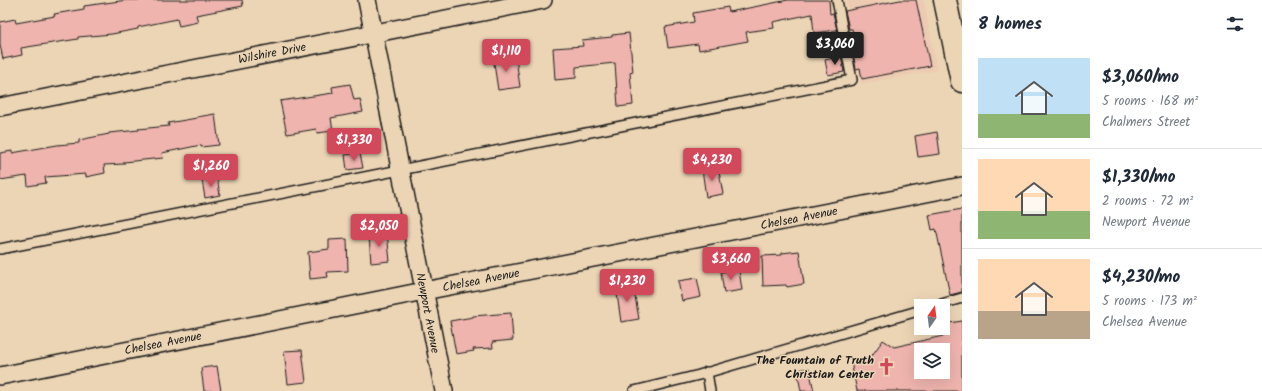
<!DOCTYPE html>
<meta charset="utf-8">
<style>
:root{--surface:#fff;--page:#f6f6f7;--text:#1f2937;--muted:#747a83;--line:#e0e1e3;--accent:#d1495b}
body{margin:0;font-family:Kalam,sans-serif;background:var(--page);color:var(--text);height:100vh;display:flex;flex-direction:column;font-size:15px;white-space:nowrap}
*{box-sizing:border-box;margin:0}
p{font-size:13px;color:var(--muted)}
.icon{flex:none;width:22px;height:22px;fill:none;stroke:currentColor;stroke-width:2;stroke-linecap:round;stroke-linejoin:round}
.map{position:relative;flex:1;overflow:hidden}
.drawer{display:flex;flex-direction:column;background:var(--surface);width:300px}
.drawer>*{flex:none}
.needle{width:26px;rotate:14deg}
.buttons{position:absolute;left:914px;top:299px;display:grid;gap:8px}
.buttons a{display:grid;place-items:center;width:36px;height:36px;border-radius:0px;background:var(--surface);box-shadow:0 4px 16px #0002;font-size:20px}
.price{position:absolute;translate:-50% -34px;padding:0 9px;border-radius:4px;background:var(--accent);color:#fff;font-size:13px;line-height:26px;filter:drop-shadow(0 1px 2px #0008)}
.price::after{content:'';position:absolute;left:50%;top:24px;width:12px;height:9px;margin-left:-6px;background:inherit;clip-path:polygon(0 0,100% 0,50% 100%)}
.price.selected{background:#222;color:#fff}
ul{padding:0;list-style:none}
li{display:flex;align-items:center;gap:12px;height:100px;padding:0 16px}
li+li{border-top:1px solid var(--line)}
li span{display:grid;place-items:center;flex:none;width:112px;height:80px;border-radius:0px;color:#555}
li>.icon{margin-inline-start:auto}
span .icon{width:48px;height:48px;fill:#fffc;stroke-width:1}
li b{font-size:17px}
h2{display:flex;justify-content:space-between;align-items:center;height:48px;padding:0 16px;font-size:17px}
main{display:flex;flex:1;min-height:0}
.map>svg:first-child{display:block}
</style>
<main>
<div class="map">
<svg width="962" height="391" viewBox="0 0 962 391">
<rect width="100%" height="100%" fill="#ecd5b5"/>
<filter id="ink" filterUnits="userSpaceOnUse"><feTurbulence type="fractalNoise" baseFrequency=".025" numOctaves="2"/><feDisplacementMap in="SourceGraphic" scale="8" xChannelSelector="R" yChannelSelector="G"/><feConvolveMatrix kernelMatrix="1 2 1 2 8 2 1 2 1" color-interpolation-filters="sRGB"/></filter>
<g filter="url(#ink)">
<polygon fill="#edcbb3" points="846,0 924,0 937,70 861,84"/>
<g fill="#efb4ae" stroke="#1c1c1c" fill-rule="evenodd">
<polygon points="127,0 242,0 243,6 196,15 198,22 179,26 177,19 138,27 138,29 112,34 78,37 78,39 21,48 22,55 3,59 0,45 0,22 15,19 16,23 55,16 54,14 84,9 84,6"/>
<polygon points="788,0 829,0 830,14 833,13 837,30 814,33 812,14 773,22 774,28 746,32 748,41 699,50 698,44 668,48 665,27 694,22 693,13 728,7 729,12"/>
<polygon points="900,0 916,0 930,66 862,79 860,68 856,69 853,54 857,53 852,29 849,29 845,11"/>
<polygon points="629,33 633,72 630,73 633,105 618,107 615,63 576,67 576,78 555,80 553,48 583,46 582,40 612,37 612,35"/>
<polygon points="506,56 507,59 516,58 520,87 498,90 493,57"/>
<polygon points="841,56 844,72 828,75 825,60"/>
<polygon points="350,84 354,100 360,99 363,112 331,118 333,131 317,133 316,129 287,134 280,101 333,93 332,87"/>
<polygon points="215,114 219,145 201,147 201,145 162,153 163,158 124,162 124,164 104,165 105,173 86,177 86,174 45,177 46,183 28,186 27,176 0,180 0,153 12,151 12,153 57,145 79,143 79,140 109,134 109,133 139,130 138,129 169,126 168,123 197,118 197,117"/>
<polygon points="937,132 940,154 918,157 915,136"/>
<polygon points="360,153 363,168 347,170 345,155"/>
<polygon points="718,166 723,194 706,197 702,169"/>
<polygon points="217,177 220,195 205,198 202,180"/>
<polygon points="962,209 962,292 950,295 936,229 932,230 929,215"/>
<polygon points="387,233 390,261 371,263 369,235"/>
<polygon points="347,239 348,271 327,272 328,277 310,279 308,252 329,249 329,240"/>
<polygon points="799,251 804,284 787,287 786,285 763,286 762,256 782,255 782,253"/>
<polygon points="739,270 742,290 724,293 721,272"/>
<polygon points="697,278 701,297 682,301 678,281"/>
<polygon points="633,285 639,319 621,322 616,287"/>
<polygon points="511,313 513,340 492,342 493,348 473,349 474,351 456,354 450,321 473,317 473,316"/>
<path d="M962,321V391H857L851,362L870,358L883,340L894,347L943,336V324ZM921,350H943V372H921Z"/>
<polygon points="302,350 306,382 288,384 284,351"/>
<polygon points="217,366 221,391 204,391 201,368"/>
<polygon points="809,368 814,391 801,391 797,370"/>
</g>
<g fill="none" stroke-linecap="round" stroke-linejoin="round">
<defs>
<g id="lane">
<polyline points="0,249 415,167 852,80 837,0"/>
<polyline points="935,306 962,298"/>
<polyline points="707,372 710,391"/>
<polyline points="634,391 699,375 921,310"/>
</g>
<g id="street">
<polyline points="367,0 444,391"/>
<polyline points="0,107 543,0"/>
<polyline points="0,376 424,291 962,186"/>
</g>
<polyline id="secondary" points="945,0 962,81"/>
</defs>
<use href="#lane" stroke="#1c1c1c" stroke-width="12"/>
<use href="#street" stroke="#1c1c1c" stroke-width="20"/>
<use href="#secondary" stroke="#1c1c1c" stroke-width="25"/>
<use href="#lane" stroke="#ecd5b5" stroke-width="9"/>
<use href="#street" stroke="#ecd5b5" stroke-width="17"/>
<use href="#secondary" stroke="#ecd5b5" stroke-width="22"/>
</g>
</g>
<defs>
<symbol id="church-bare" viewBox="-9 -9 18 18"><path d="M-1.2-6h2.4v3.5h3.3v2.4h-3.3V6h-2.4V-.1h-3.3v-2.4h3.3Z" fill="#d1495b" stroke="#ecd5b5" stroke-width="2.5" paint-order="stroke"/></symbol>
</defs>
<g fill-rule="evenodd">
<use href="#church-bare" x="874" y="354" width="25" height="25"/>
</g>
<g text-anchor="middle" stroke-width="3" stroke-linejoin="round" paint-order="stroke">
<g font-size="12" fill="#1c1c1c" stroke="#ecd5b5">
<text transform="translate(272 53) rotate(-11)" y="4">Wilshire Drive</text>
<text transform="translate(799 218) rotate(-11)" y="4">Chelsea Avenue</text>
<text transform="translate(481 280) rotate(-11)" y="4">Chelsea Avenue</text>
<text transform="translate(428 313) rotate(79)" y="4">Newport Avenue</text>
<text transform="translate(163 343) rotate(-11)" y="4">Chelsea Avenue</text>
</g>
<g font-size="12" font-weight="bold" fill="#1c1c1c" stroke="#ecd5b5" text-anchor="end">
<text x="874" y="364">The Fountain of Truth<tspan x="874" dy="14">Christian Center</tspan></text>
</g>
</g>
</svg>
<div class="buttons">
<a><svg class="needle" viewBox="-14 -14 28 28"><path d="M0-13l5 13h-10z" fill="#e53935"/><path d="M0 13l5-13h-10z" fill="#747a83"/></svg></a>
<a><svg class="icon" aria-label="layers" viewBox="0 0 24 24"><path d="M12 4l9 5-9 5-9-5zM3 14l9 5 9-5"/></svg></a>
</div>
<b class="price selected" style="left:835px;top:66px">$3,060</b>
<b class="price" style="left:506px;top:73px">$1,110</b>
<b class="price" style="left:354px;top:162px">$1,330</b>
<b class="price" style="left:712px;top:182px">$4,230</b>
<b class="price" style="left:211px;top:188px">$1,260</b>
<b class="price" style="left:379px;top:248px">$2,050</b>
<b class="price" style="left:731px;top:281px">$3,660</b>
<b class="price" style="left:627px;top:303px">$1,230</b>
</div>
<section class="drawer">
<h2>8 homes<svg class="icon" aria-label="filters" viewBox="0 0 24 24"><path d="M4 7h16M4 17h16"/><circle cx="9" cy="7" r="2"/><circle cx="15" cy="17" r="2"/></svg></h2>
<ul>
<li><span style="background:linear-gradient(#bfe0f5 70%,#8fb573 0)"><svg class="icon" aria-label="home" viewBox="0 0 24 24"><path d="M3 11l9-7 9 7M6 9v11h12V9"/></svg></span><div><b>$3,060/mo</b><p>5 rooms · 168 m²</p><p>Chalmers Street</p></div></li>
<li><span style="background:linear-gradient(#ffd9b3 65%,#8fb573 0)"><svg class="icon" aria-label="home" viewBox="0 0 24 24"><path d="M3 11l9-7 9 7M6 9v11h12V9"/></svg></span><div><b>$1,330/mo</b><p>2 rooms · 72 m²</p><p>Newport Avenue</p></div></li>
<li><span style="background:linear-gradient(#ffd9b3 65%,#b9a48a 0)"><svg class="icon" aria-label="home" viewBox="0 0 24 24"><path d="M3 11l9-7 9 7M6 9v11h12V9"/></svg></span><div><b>$4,230/mo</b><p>5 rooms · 173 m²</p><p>Chelsea Avenue</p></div></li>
</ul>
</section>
</main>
